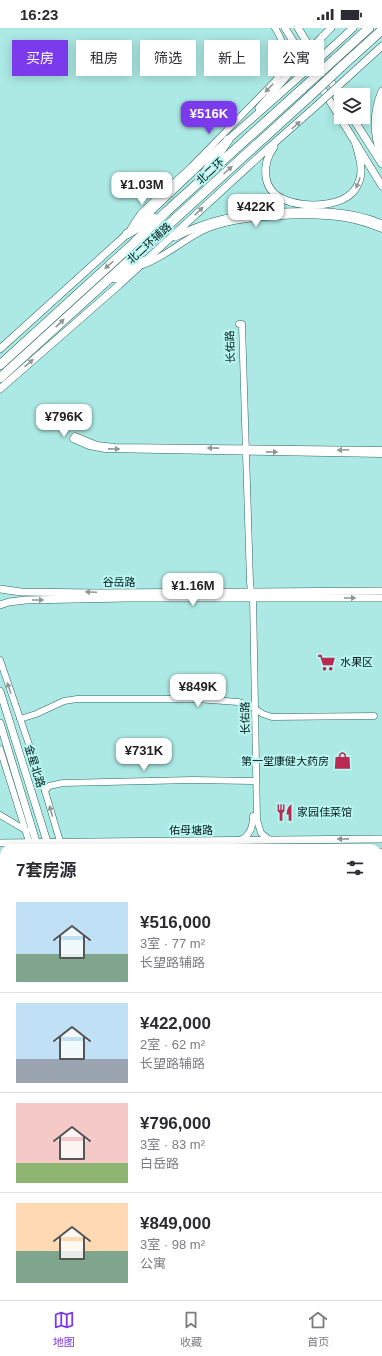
<!DOCTYPE html>
<html lang="zh">
<meta charset="utf-8">
<style>
:root{--surface:#fff;--page:#f7f7f7;--text:#2b2b33;--muted:#7c7c81;--line:#e1e1e2;--accent:#7c3aed}
body{margin:0;font-family:Arial,"Noto Sans SC",sans-serif;background:var(--page);color:var(--text);height:100vh;display:flex;flex-direction:column;font-size:15px;white-space:nowrap}
*{box-sizing:border-box;margin:0}
p{font-size:13px;color:var(--muted)}
.icon{flex:none;width:22px;height:22px;fill:none;stroke:currentColor;stroke-width:2;stroke-linecap:round;stroke-linejoin:round}
.map{position:relative;flex:1;overflow:hidden}
.details{position:absolute;left:0px;top:816px;width:382px;height:456px;display:flex;flex-direction:column;background:var(--surface);border-radius:12px 12px 0 0;box-shadow:0 2px 10px #0003}
.details>*{flex:none}
.top-card{position:absolute;left:12px;top:12px;width:358px;height:36px;display:flex;gap:8px}
.controls{position:absolute;left:334px;top:60px;display:grid;gap:8px}
.controls a{display:grid;place-items:center;width:36px;height:36px;border-radius:0px;background:var(--surface);box-shadow:0 2px 10px #0003;font-size:20px}
.price{position:absolute;translate:-50% -34px;padding:0 9px;border-radius:8px;background:#fff;color:#222;font-size:13px;line-height:26px;filter:drop-shadow(0 1px 2px #0008)}
.price::after{content:'';position:absolute;left:50%;top:24px;width:12px;height:9px;margin-left:-6px;background:inherit;clip-path:polygon(0 0,100% 0,50% 100%)}
.price.on{background:var(--accent);color:#fff}
ul{padding:0;list-style:none}
li{display:flex;align-items:center;gap:12px;height:100px;padding:0 16px}
li+li{border-top:1px solid var(--line)}
li span{display:grid;place-items:center;flex:none;width:112px;height:80px;border-radius:0px;color:#555}
li>.icon{margin-inline-start:auto}
span .icon{width:48px;height:48px;fill:#fffc;stroke-width:1}
li b{font-size:17px}
h2{display:flex;justify-content:space-between;align-items:center;height:48px;padding:0 16px;font-size:17px}
.pill{padding:0 14px;border-radius:0px;background:var(--surface);box-shadow:0 2px 10px #0003;font-size:14px;line-height:36px}
.pill.on{background:var(--accent);color:#fff}
.status{display:flex;justify-content:space-between;align-items:center;height:28px;padding:0 20px;background:var(--surface);direction:ltr}
.status svg{height:11px;fill:currentColor}
.menu{display:flex;justify-content:space-around;align-items:center;height:56px;border-top:1px solid var(--line);background:var(--surface);font-size:11px;color:var(--muted)}
.menu a{display:grid;justify-items:center;gap:2px}
.menu .on{color:var(--accent)}
.map>svg:first-child{display:block}
</style>
<div class="status"><b>16:23</b><svg viewBox="0 0 49 12"><path d="M0 12V9h3v3zM5 12V6h3v6zM10 12V3h3v9zM15 12V0h3v12zM26 1h20v11H26zM47 4h2v5h-2z"/></svg></div>
<div class="map">
<svg width="382" height="1272" viewBox="0 0 382 1272">
<rect width="100%" height="100%" fill="#ace9e4"/>
<rect fill="#96dcd7" x="274" y="1268" width="68" height="4"/>
<polygon fill="#bba2ce" points="195,1268 240,1268 247,1272 194,1272"/>
<g fill="none" stroke-linecap="round" stroke-linejoin="round">
<defs>
<g id="minor">
<polyline points="382,76 379,96 382,115"/>
<path d="M131,200L141,185L191,139L276,52C289,33 287,19 275,0"/>
<path d="M143,237C165,229 183,212 204,202C236,187 315,184 350,191C361,193 372,197 382,201"/>
<polyline points="239,296 242,296 250,554 251,564 253,569 257,792 261,805 270,812"/>
<polyline points="382,422 115,419 97,417 75,408 73,411 89,418 105,421 382,426"/>
<polyline points="0,632 45,763 62,820"/>
<polyline points="20,691 36,686 64,673 77,671 197,671 238,674 249,677 263,686 272,689 374,688"/>
<polyline points="0,721 31,820"/>
<polyline points="45,763 49,758 63,755 192,752 253,753"/>
<polyline points="0,787 27,803"/>
<path d="M240,812C250,808 253,798 253,788"/>
<polyline points="0,843 4,844"/>
<polyline points="378,866 382,866"/>
<polyline points="0,940 4,936"/>
<polyline points="378,978 382,978"/>
<polyline points="0,1057 4,1058"/>
<polyline points="0,1188 4,1189"/>
<polyline points="378,1222 382,1222"/>
<polyline points="79,1268 80,1272"/>
<polyline points="112,1268 113,1272"/>
<polyline points="310,1268 310,1272"/>
</g>
<g id="major">
<polyline points="285,0 382,158"/>
<polyline points="298,0 341,70"/>
<polyline points="322,9 331,0"/>
<polyline points="330,21 353,0"/>
<polyline points="347,50 382,18"/>
<path d="M382,63C372,86 373,107 382,130"/>
<polyline points="259,80 293,41"/>
<polyline points="352,89 382,136"/>
<path d="M274,119C262,135 261,161 283,171C304,181 348,180 358,156C364,144 360,130 356,117"/>
<path d="M175,209C191,201 207,195 224,191C243,186 263,185 282,184C316,183 351,182 382,196"/>
<polyline points="0,321 127,206 204,133 298,50"/>
<polyline points="0,361 119,257 264,124 315,79"/>
<polyline points="0,561 21,564 95,565 382,563"/>
<polyline points="0,577 9,574 26,572 127,570 382,570"/>
<polyline points="0,663 49,820"/>
<polyline points="0,695 38,820"/>
<polyline points="0,815 382,811"/>
<polyline points="378,824 382,824"/>
<polyline points="0,829 4,829"/>
<polyline points="378,1008 382,1008"/>
<polyline points="378,1014 382,1014"/>
<polyline points="378,1200 382,1200"/>
<polyline points="378,1208 382,1208"/>
<polyline points="0,1209 4,1208"/>
<polyline points="0,1216 4,1216"/>
<polyline points="91,1268 91,1272"/>
<polyline points="102,1268 102,1272"/>
</g>
<g id="highway">
<polyline points="335,31 369,0"/>
<polyline points="341,39 382,2"/>
<polyline points="205,145 228,112"/>
<polyline points="127,206 154,190"/>
<polyline points="115,250 145,233"/>
<polyline points="0,337 135,214 166,184 303,60"/>
<polyline points="0,350 309,69"/>
</g>
</defs>
<use href="#minor" stroke="#2b6663" stroke-width="7"/>
<use href="#major" stroke="#2b6663" stroke-width="8"/>
<use href="#highway" stroke="#2b6663" stroke-width="10"/>
<use href="#minor" stroke="#fff" stroke-width="6"/>
<use href="#major" stroke="#fff" stroke-width="7"/>
<use href="#highway" stroke="#fff" stroke-width="9"/>
<defs>
<g id="major-bridge">
<polyline points="293,41 322,9"/>
<polyline points="298,50 330,21"/>
<polyline points="315,79 347,50"/>
</g>
<g id="highway-bridge">
<polyline points="303,60 335,31"/>
<polyline points="309,69 341,39"/>
</g>
</defs>
<use href="#major-bridge" stroke="#2b6663" stroke-width="8" stroke-linecap="butt"/>
<use href="#highway-bridge" stroke="#2b6663" stroke-width="10" stroke-linecap="butt"/>
<use href="#major-bridge" stroke="#fff" stroke-width="7"/>
<use href="#highway-bridge" stroke="#fff" stroke-width="9"/>
</g>
<defs><path id="oneway-solid" d="M-6-.8H1V-3.2L6.5 0L1 3.2V.8H-6Z"/></defs>
<g fill="#8d9897">
<use href="#oneway-solid" transform="translate(269 60) rotate(134)"/>
<use href="#oneway-solid" transform="translate(296 97) rotate(-42)"/>
<use href="#oneway-solid" transform="translate(228 142) rotate(-42)"/>
<use href="#oneway-solid" transform="translate(358 155) rotate(111)"/>
<use href="#oneway-solid" transform="translate(199 183) rotate(-43)"/>
<use href="#oneway-solid" transform="translate(109 237) rotate(138)"/>
<use href="#oneway-solid" transform="translate(60 295) rotate(-43)"/>
<use href="#oneway-solid" transform="translate(29 335) rotate(-41)"/>
<use href="#oneway-solid" transform="translate(213 420) rotate(-179)"/>
<use href="#oneway-solid" transform="translate(114 421) rotate(1)"/>
<use href="#oneway-solid" transform="translate(343 422) rotate(178)"/>
<use href="#oneway-solid" transform="translate(272 424) rotate(1)"/>
<use href="#oneway-solid" transform="translate(91 564) rotate(-178)"/>
<use href="#oneway-solid" transform="translate(350 570)"/>
<use href="#oneway-solid" transform="translate(38 572)"/>
<use href="#oneway-solid" transform="translate(9 660) rotate(-109)"/>
<use href="#oneway-solid" transform="translate(51 783) rotate(-106)"/>
<use href="#oneway-solid" transform="translate(343 811) rotate(179)"/>
</g>
<defs>
<symbol id="supermarket-bare" viewBox="-9 -9 18 18"><path d="M-6-5.5h2.5l.6 2H6L4.5 2H-2.5L-4.4-4H-6ZM-1.5 3.2a1.3 1.3 0 1 0 .1 0ZM3 3.2a1.3 1.3 0 1 0 .1 0Z" fill="#b92951" stroke="#b9f6f2" stroke-width="2.5" paint-order="stroke"/></symbol>
<symbol id="shop-bare" viewBox="-9 -9 18 18"><path d="M-5-2.5h2.3a2.7 3.5 0 0 1 5.4 0H5L5.5 6h-11ZM-1.5-2.5h3a1.5 2.3 0 0 0-3 0Z" fill="#b92951" stroke="#b9f6f2" stroke-width="2.5" paint-order="stroke"/></symbol>
<symbol id="restaurant-bare" viewBox="-9 -9 18 18"><path d="M-5-6h1v4h1v-4h1v4h1v-4h1v5L-1.5 .5V6h-2V.5L-5-1ZM5-6V6H3V1.5H1.5Q1.5-4 5-6Z" fill="#b92951" stroke="#b9f6f2" stroke-width="2.5" paint-order="stroke"/></symbol>
</defs>
<g fill-rule="evenodd">
<use href="#supermarket-bare" x="314" y="622" width="25" height="25"/>
<use href="#shop-bare" x="330" y="720" width="25" height="25"/>
<use href="#restaurant-bare" x="272" y="772" width="25" height="25"/>
</g>
<g text-anchor="middle" stroke-width="4" stroke-linejoin="round" paint-order="stroke">
<g font-size="11" fill="#021918" stroke="#b9f6f2">
<text transform="translate(210 143) rotate(-42)" y="4">北二环</text>
<text transform="translate(149 215) rotate(-42)" y="4">北二环辅路</text>
<text transform="translate(230 319) rotate(-92)" y="4">长佑路</text>
<text x="119" y="558">谷岳路</text>
<text transform="translate(245 690) rotate(-91)" y="4">长佑路</text>
<text transform="translate(35 738) rotate(73)" y="4">金星北路</text>
<text x="191" y="806">佑母塘路</text>
</g>
<g font-size="11" fill="#021918" stroke="#b9f6f2" text-anchor="start">
<text x="340" y="638">水果区</text>
<text x="329" y="737" text-anchor="end">第一堂康健大药房</text>
<text x="297" y="788">家园佳菜馆</text>
</g>
</g>
</svg>
<div class="controls">
<a><svg class="icon" aria-label="layers" viewBox="0 0 24 24"><path d="M12 4l9 5-9 5-9-5zM3 14l9 5 9-5"/></svg></a>
</div>
<b class="price on" style="left:209px;top:107px">¥516K</b>
<b class="price" style="left:142px;top:178px">¥1.03M</b>
<b class="price" style="left:256px;top:200px">¥422K</b>
<b class="price" style="left:64px;top:410px">¥796K</b>
<b class="price" style="left:193px;top:579px">¥1.16M</b>
<b class="price" style="left:198px;top:680px">¥849K</b>
<b class="price" style="left:144px;top:744px">¥731K</b>
<div class="top-card">
<a class="pill on">买房</a>
<a class="pill">租房</a>
<a class="pill">筛选</a>
<a class="pill">新上</a>
<a class="pill">公寓</a>
</div>
<section class="details">
<h2>7套房源<svg class="icon" aria-label="filters" viewBox="0 0 24 24"><path d="M4 7h16M4 17h16"/><circle cx="9" cy="7" r="2"/><circle cx="15" cy="17" r="2"/></svg></h2>
<ul>
<li><span style="background:linear-gradient(#bfe0f5 65%,#7fa58c 0)"><svg class="icon" aria-label="home" viewBox="0 0 24 24"><path d="M3 11l9-7 9 7M6 9v11h12V9"/></svg></span><div><b>¥516,000</b><p>3室 · 77 m²</p><p>长望路辅路</p></div></li>
<li><span style="background:linear-gradient(#bfe0f5 70%,#9aa5b1 0)"><svg class="icon" aria-label="home" viewBox="0 0 24 24"><path d="M3 11l9-7 9 7M6 9v11h12V9"/></svg></span><div><b>¥422,000</b><p>2室 · 62 m²</p><p>长望路辅路</p></div></li>
<li><span style="background:linear-gradient(#f6c9c9 75%,#8fb573 0)"><svg class="icon" aria-label="home" viewBox="0 0 24 24"><path d="M3 11l9-7 9 7M6 9v11h12V9"/></svg></span><div><b>¥796,000</b><p>3室 · 83 m²</p><p>白岳路</p></div></li>
<li><span style="background:linear-gradient(#ffd9b3 60%,#7fa58c 0)"><svg class="icon" aria-label="home" viewBox="0 0 24 24"><path d="M3 11l9-7 9 7M6 9v11h12V9"/></svg></span><div><b>¥849,000</b><p>3室 · 98 m²</p><p>公寓</p></div></li>
</ul>
</section>
</div>
<nav class="menu">
<a class="on"><svg class="icon" aria-label="map" viewBox="0 0 24 24"><path d="M3 6l6-2 6 2 6-2v14l-6 2-6-2-6 2zM9 4v14M15 6v14"/></svg>地图</a>
<a><svg class="icon" aria-label="saved" viewBox="0 0 24 24"><path d="M7 4h10v16l-5-4-5 4z"/></svg>收藏</a>
<a><svg class="icon" aria-label="home" viewBox="0 0 24 24"><path d="M3 11l9-7 9 7M6 9v11h12V9"/></svg>首页</a>
</nav>
